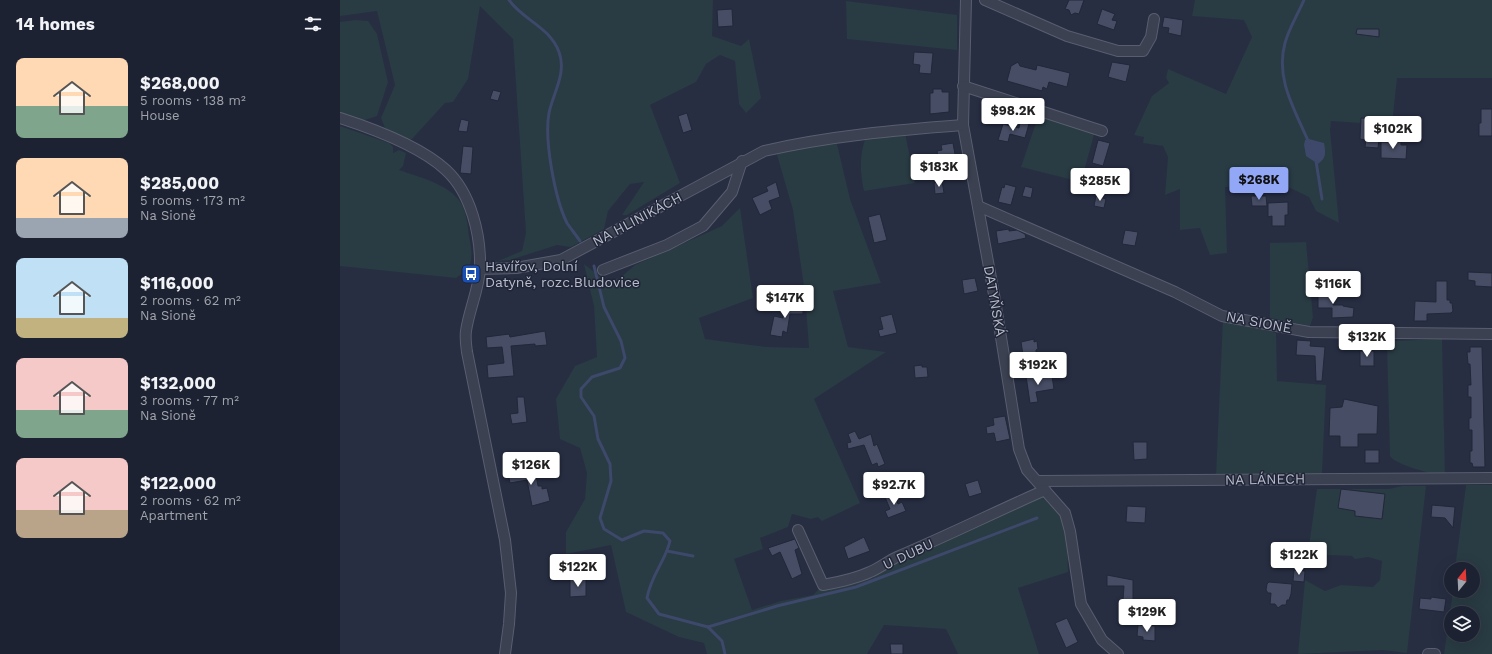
<!DOCTYPE html>
<meta charset="utf-8">
<style>
:root{--surface:#1d2232;--page:#2a2f3e;--text:#f1f3f6;--muted:#a0a4ac;--line:#3b3f4d;--accent:#92a7f6}
body{margin:0;font-family:"Work Sans",sans-serif;background:var(--page);color:var(--text);height:100vh;display:flex;flex-direction:column;font-size:15px;white-space:nowrap}
*{box-sizing:border-box;margin:0}
p{font-size:13px;color:var(--muted)}
.icon{flex:none;width:22px;height:22px;fill:none;stroke:currentColor;stroke-width:2;stroke-linecap:round;stroke-linejoin:round}
.map{position:relative;flex:1;overflow:hidden}
.details{display:flex;flex-direction:column;background:var(--surface);width:340px}
.details>*{flex:none}
.needle{width:26px;rotate:18deg}
.tools{position:absolute;left:1104px;top:562px;display:grid;gap:8px}
.tools a{display:grid;place-items:center;width:36px;height:36px;border-radius:50%;background:var(--surface);box-shadow:0 4px 16px #0002,0 0 0 1px var(--line);font-size:20px}
.price{position:absolute;translate:-50% -34px;padding:0 9px;border-radius:4px;background:#fff;color:#222;font-size:13px;line-height:26px;filter:drop-shadow(0 1px 2px #0008)}
.price::after{content:'';position:absolute;left:50%;top:24px;width:12px;height:9px;margin-left:-6px;background:inherit;clip-path:polygon(0 0,100% 0,50% 100%)}
.price.active{background:var(--accent);color:#111}
ul{padding:0;list-style:none}
li{display:flex;align-items:center;gap:12px;height:100px;padding:0 16px}
li span{display:grid;place-items:center;flex:none;width:112px;height:80px;border-radius:8px;color:#555}
li>.icon{margin-inline-start:auto}
span .icon{width:48px;height:48px;fill:#fffc;stroke-width:1}
li b{font-size:17px}
h2{display:flex;justify-content:space-between;align-items:center;height:48px;padding:0 16px;font-size:17px}
main{display:flex;flex:1;min-height:0}
.map>svg:first-child{display:block}
</style>
<main>
<section class="details">
<h2>14 homes<svg class="icon" aria-label="filters" viewBox="0 0 24 24"><path d="M4 7h16M4 17h16"/><circle cx="9" cy="7" r="2"/><circle cx="15" cy="17" r="2"/></svg></h2>
<ul>
<li><span style="background:linear-gradient(#ffd9b3 60%,#7fa58c 0)"><svg class="icon" aria-label="home" viewBox="0 0 24 24"><path d="M3 11l9-7 9 7M6 9v11h12V9"/></svg></span><div><b>$268,000</b><p>5 rooms · 138 m²</p><p>House</p></div></li>
<li><span style="background:linear-gradient(#ffd9b3 75%,#9aa5b1 0)"><svg class="icon" aria-label="home" viewBox="0 0 24 24"><path d="M3 11l9-7 9 7M6 9v11h12V9"/></svg></span><div><b>$285,000</b><p>5 rooms · 173 m²</p><p>Na Sioně</p></div></li>
<li><span style="background:linear-gradient(#bfe0f5 75%,#c2b280 0)"><svg class="icon" aria-label="home" viewBox="0 0 24 24"><path d="M3 11l9-7 9 7M6 9v11h12V9"/></svg></span><div><b>$116,000</b><p>2 rooms · 62 m²</p><p>Na Sioně</p></div></li>
<li><span style="background:linear-gradient(#f6c9c9 65%,#7fa58c 0)"><svg class="icon" aria-label="home" viewBox="0 0 24 24"><path d="M3 11l9-7 9 7M6 9v11h12V9"/></svg></span><div><b>$132,000</b><p>3 rooms · 77 m²</p><p>Na Sioně</p></div></li>
<li><span style="background:linear-gradient(#f6c9c9 65%,#b9a48a 0)"><svg class="icon" aria-label="home" viewBox="0 0 24 24"><path d="M3 11l9-7 9 7M6 9v11h12V9"/></svg></span><div><b>$122,000</b><p>2 rooms · 62 m²</p><p>Apartment</p></div></li>
</ul>
</section>
<div class="map">
<svg width="1152" height="654" viewBox="0 0 1152 654">
<rect width="100%" height="100%" fill="#272e42"/>
<g fill="#293b43" fill-rule="evenodd">
<polygon points="0,0 373,0 372,36 401,46 409,39 421,98 406,113 399,104 395,61 380,55 366,64 356,82 310,105 340,183 287,215 282,215 304,182 290,184 268,211 264,229 231,247 217,245 170,260 158,261 182,251 186,233 173,39 140,6 128,79 113,102 105,103 72,139 67,139 45,128 41,118 55,85 37,11 0,16"/>
<polygon points="855,0 1152,0 1152,78 1057,78 1052,125 991,121 990,130 999,223 976,211 969,197 944,185 885,187 887,253 870,255 860,228 840,230 840,189 825,195 828,157 823,146 803,143 804,137 794,135 812,96 829,83 826,78 828,69 886,94 912,37 904,20 852,16"/>
<polygon points="506,1 617,15 617,50 507,39"/>
<polygon points="16,20 28,21 37,34 48,82 37,116 22,121 0,114 0,22"/>
<polygon points="699,114 755,131 741,182 681,167"/>
<path d="M0,126L49,143L53,147V153L59,150L66,153L63,166L59,170C79,177 109,184 121,203C126,211 128,226 129,236C131,247 134,258 128,269L116,278L0,266Z"/>
<path d="M565,133L575,183L524,191C520,174 519,154 526,137Z"/>
<polygon points="497,144 510,199 541,283 493,291 508,347 546,352 474,399 520,503 482,521 478,517 471,519 452,514 448,527 420,538 423,549 394,559 412,610 441,601 473,595 483,585 504,582 705,490 727,525 728,572 678,588 699,654 618,654 606,629 544,625 527,654 367,654 364,643 339,637 286,612 271,545 226,554 226,532 245,499 247,473 240,448 220,439 216,399 235,366 257,357 254,306 244,264 267,282 281,277 295,265 382,226 400,208 413,298 359,318 365,339 426,347 469,348 465,294 453,210 437,155 442,147"/>
<polygon points="966,242 973,317 970,326 930,318 930,243"/>
<polygon points="883,318 936,333 937,381 986,385 982,474 876,475"/>
<path d="M1102,339L1105,476C1095,475 1055,465 1050,456L1047,344L1052,341Z"/>
<path d="M1126,485H1152V654H1104L1113,591H1133V569H1115ZM1111,613H1133V635H1111Z"/>
<polygon points="1062,486 1086,486 1067,653 1043,650 958,654 965,580 985,591 1001,585 1033,587 1040,580 1042,561 1028,557 1015,559 1012,556 988,555 969,546 977,489 1049,489"/>
</g>
<path fill="#3d486a" d="M969,139L984,143C986,154 986,158 978,164L966,156L964,145L965,140Z"/>
<g fill="none" stroke-linecap="round" stroke-linejoin="round">
<g stroke="#3d486a" stroke-width="3">
<path d="M169,0C183,20 210,27 219,52C227,73 213,93 209,113C204,140 215,199 227,223C231,229 236,235 240,241"/>
<path d="M964,0C958,14 949,28 945,43C935,79 955,110 969,143"/>
<polyline points="976,161 982,199"/>
<path d="M254,266L264,307L281,341L285,358L280,368L252,377L241,389V397L254,416L258,439L270,464L271,481L260,518L264,529L282,540L304,531L323,533L330,541C325,562 311,575 307,598L319,614L368,627L382,641L385,654"/>
<polyline points="327,551 353,556"/>
<polyline points="368,627 437,606 516,587 697,518"/>
</g>
</g>
<g fill="#464d64" stroke="#222739">
<polygon points="729,0 744,0 739,14 735,13 731,15 729,10 725,9"/>
<polygon points="392,9 393,26 378,27 377,10"/>
<polygon points="762,9 775,14 772,20 777,21 774,30 757,24"/>
<polygon points="824,17 843,20 841,36 828,33 829,28 822,27"/>
<polygon points="1017,29 1039,29 1039,37 1016,34"/>
<polygon points="574,52 593,53 591,74 579,73 580,65 573,64"/>
<polygon points="678,62 680,66 696,70 697,65 730,73 727,87 709,82 707,89 703,87 702,91 667,81 671,66"/>
<polygon points="772,62 790,65 786,82 768,77"/>
<polygon points="593,89 602,89 602,92 609,92 609,112 590,114 590,93 593,93"/>
<polygon points="153,90 161,92 158,101 150,99"/>
<polygon points="1141,109 1152,109 1152,136 1139,136 1139,123 1141,123"/>
<polygon points="347,113 352,130 343,133 338,116"/>
<polygon points="1021,118 1041,119 1038,148 1025,147 1026,140 1020,139"/>
<polygon points="121,119 129,121 127,132 118,131"/>
<polygon points="680,122 689,124 685,138 670,134 668,142 658,140 663,124 679,128"/>
<polygon points="758,140 770,143 763,166 752,163"/>
<polygon points="1041,142 1061,142 1061,145 1067,145 1066,159 1041,158"/>
<polygon points="613,143 618,171 601,174 597,151 602,150 601,145"/>
<polygon points="123,146 133,147 131,174 120,173"/>
<polygon points="602,181 604,193 595,194 594,183"/>
<polygon points="436,182 440,197 429,201 432,209 420,215 412,198 428,191 426,187"/>
<polygon points="665,184 676,187 671,205 658,202 662,187 664,188"/>
<polygon points="685,186 693,188 691,198 682,196"/>
<polygon points="756,196 766,199 764,208 754,206"/>
<polygon points="911,196 926,196 927,206 912,206"/>
<polygon points="948,202 948,215 945,215 945,226 932,226 932,216 928,217 928,203"/>
<polygon points="540,214 547,240 534,243 528,217"/>
<polygon points="669,229 669,231 677,230 685,234 686,238 658,244 656,231"/>
<polygon points="785,230 798,232 795,246 782,244"/>
<polygon points="1128,272 1152,273 1152,287 1135,286 1135,281 1128,280"/>
<polygon points="635,278 638,291 624,294 622,280"/>
<polygon points="1096,281 1107,281 1107,300 1110,300 1110,303 1112,303 1113,311 1111,313 1087,314 1087,321 1074,321 1075,301 1096,302"/>
<polygon points="978,290 994,290 993,305 1003,305 1003,306 1014,308 1013,317 992,318 992,308 978,308"/>
<polygon points="441,304 463,304 463,314 450,314 447,333 443,331 442,337 430,335 434,316 443,318"/>
<polygon points="552,314 557,333 540,337 538,330 543,329 540,317"/>
<polygon points="205,331 207,345 195,346 195,344 171,346 174,376 148,378 147,365 164,363 162,347 147,348 146,337 169,334 170,337"/>
<polygon points="694,339 694,342 697,341 698,349 696,350 696,353 683,355 681,342"/>
<polygon points="957,340 971,341 970,346 985,347 982,381 976,381 975,356 956,355"/>
<polygon points="1130,347 1142,347 1145,467 1133,467 1132,463 1130,463 1130,451 1132,451 1132,430 1129,430 1129,418 1131,418 1131,397 1128,397 1128,385 1131,385 1130,364 1128,364 1127,352 1130,352"/>
<rect x="1020" y="351" width="14" height="15"/>
<polygon points="582,365 582,367 587,367 588,377 575,378 574,366"/>
<polygon points="695,374 695,378 712,376 714,389 696,392 698,402 690,403 686,376"/>
<polygon points="177,397 184,397 187,422 172,424 170,414 178,413"/>
<polygon points="1004,399 1038,406 1037,434 1018,434 1018,447 1000,447 1000,436 989,436 990,408 1002,407"/>
<polygon points="665,416 670,439 656,442 654,433 647,434 646,427 654,425 653,418"/>
<polygon points="515,431 519,439 531,434 534,446 537,444 545,464 538,467 537,463 532,465 524,445 508,449 507,443 511,442 508,434"/>
<polygon points="793,442 807,442 807,459 794,460"/>
<rect x="1025" y="450" width="14" height="13"/>
<polygon points="195,469 198,486 202,486 202,489 207,488 210,501 192,506 187,480 170,483 168,473"/>
<polygon points="638,480 642,493 629,497 625,484"/>
<polygon points="1001,489 1045,494 1042,519 1015,516 1015,511 998,508"/>
<polygon points="554,493 558,504 562,502 566,511 548,518 545,511 550,509 545,497"/>
<polygon points="1092,505 1115,507 1113,528 1105,518 1091,517"/>
<polygon points="787,506 806,507 805,523 786,522"/>
<polygon points="524,537 530,551 508,559 504,547"/>
<polygon points="455,539 459,548 455,550 462,574 452,579 440,552 432,556 428,548"/>
<polygon points="954,570 965,571 964,582 953,581"/>
<polygon points="767,575 793,580 793,602 800,603 800,615 782,614 784,586 767,586"/>
<polygon points="230,579 246,579 246,596 230,597"/>
<polygon points="929,582 952,584 951,594 949,600 947,600 946,605 942,605 938,608 935,604 930,604 931,593 928,593 926,590 927,584"/>
<polygon points="1091,597 1106,599 1104,612 1079,609 1080,598 1091,599"/>
<polygon points="727,618 738,642 726,648 715,623"/>
<polygon points="798,625 815,626 815,641 803,640 803,637 797,636"/>
<polygon points="550,644 563,644 563,654 551,654"/>
</g>
<g fill="none" stroke-linecap="round" stroke-linejoin="round">
<defs>
<g id="minor">
<polyline points="626,0 623,125 655,300 679,449 687,470 725,513 730,531 741,604 762,640 778,654"/>
<polyline points="645,0 727,36 778,51 803,51 811,37 814,19"/>
<polyline points="623,86 762,131"/>
<path d="M0,118C34,129 80,146 106,170C131,193 141,235 140,268C139,289 129,310 126,331C125,338 126,345 127,352L165,540L171,593L169,624L165,654"/>
<polyline points="638,206 835,292 882,316 969,332 1152,334"/>
<path d="M140,269L176,268L221,260L424,151C489,136 557,130 623,125"/>
<polyline points="263,270 327,245 363,226 392,192 402,161"/>
<polyline points="698,481 1152,478"/>
<path d="M458,530L483,585C500,582 515,579 530,572C540,568 548,561 557,557C607,536 655,512 705,490"/>
<polyline points="1088,654 1095,654"/>
</g>
</defs>
<use href="#minor" stroke="#595e6f" stroke-width="12"/>
<use href="#minor" stroke="#3b4151" stroke-width="10"/>
</g>
<defs>
<symbol id="bus-square" viewBox="-11 -11 22 22"><rect x="-9" y="-9" width="18" height="18" rx="4" fill="#1a4fb4" stroke="#202537"/><path d="M-5-6H5V4H4V6H2V4H-2V6H-4V4H-5ZM-3.5-4V0h7V-4ZM-3.5 1.2v1.5H-2V1.2ZM2 1.2v1.5H3.5V1.2Z" fill="#fff"/></symbol>
</defs>
<g fill-rule="evenodd">
<use href="#bus-square" x="120" y="263" width="22" height="22"/>
</g>
<g text-anchor="middle" stroke-width="3" stroke-linejoin="round" paint-order="stroke">
<g font-size="14" fill="#b8bccb" stroke="#202537">
<text transform="translate(297 219) rotate(-28)" y="5">NA HLINIKÁCH</text>
<text transform="translate(655 301) rotate(80)" y="5">DATYŇSKÁ</text>
<text transform="translate(919 322) rotate(11)" y="5">NA SIONĚ</text>
<text transform="translate(925 479) rotate(-1)" y="5">NA LÁNECH</text>
<text transform="translate(568 554) rotate(-25)" y="5">U DUBU</text>
</g>
<g font-size="14" fill="#b8bccb" stroke="#202537" text-anchor="start">
<text x="145" y="271">Havířov, Dolní<tspan x="145" dy="16">Datyně, rozc.Bludovice</tspan></text>
</g>
</g>
</svg>
<div class="tools">
<a><svg class="needle" viewBox="-14 -14 28 28"><path d="M0-13l5 13h-10z" fill="#e53935"/><path d="M0 13l5-13h-10z" fill="#a0a4ac"/></svg></a>
<a><svg class="icon" aria-label="layers" viewBox="0 0 24 24"><path d="M12 4l9 5-9 5-9-5zM3 14l9 5 9-5"/></svg></a>
</div>
<b class="price" style="left:673px;top:132px">$98.2K</b>
<b class="price" style="left:1053px;top:150px">$102K</b>
<b class="price" style="left:599px;top:188px">$183K</b>
<b class="price active" style="left:919px;top:201px">$268K</b>
<b class="price" style="left:760px;top:202px">$285K</b>
<b class="price" style="left:993px;top:305px">$116K</b>
<b class="price" style="left:445px;top:319px">$147K</b>
<b class="price" style="left:1027px;top:358px">$132K</b>
<b class="price" style="left:698px;top:386px">$192K</b>
<b class="price" style="left:191px;top:486px">$126K</b>
<b class="price" style="left:554px;top:506px">$92.7K</b>
<b class="price" style="left:959px;top:576px">$122K</b>
<b class="price" style="left:238px;top:588px">$122K</b>
<b class="price" style="left:807px;top:633px">$129K</b>
</div>
</main>
